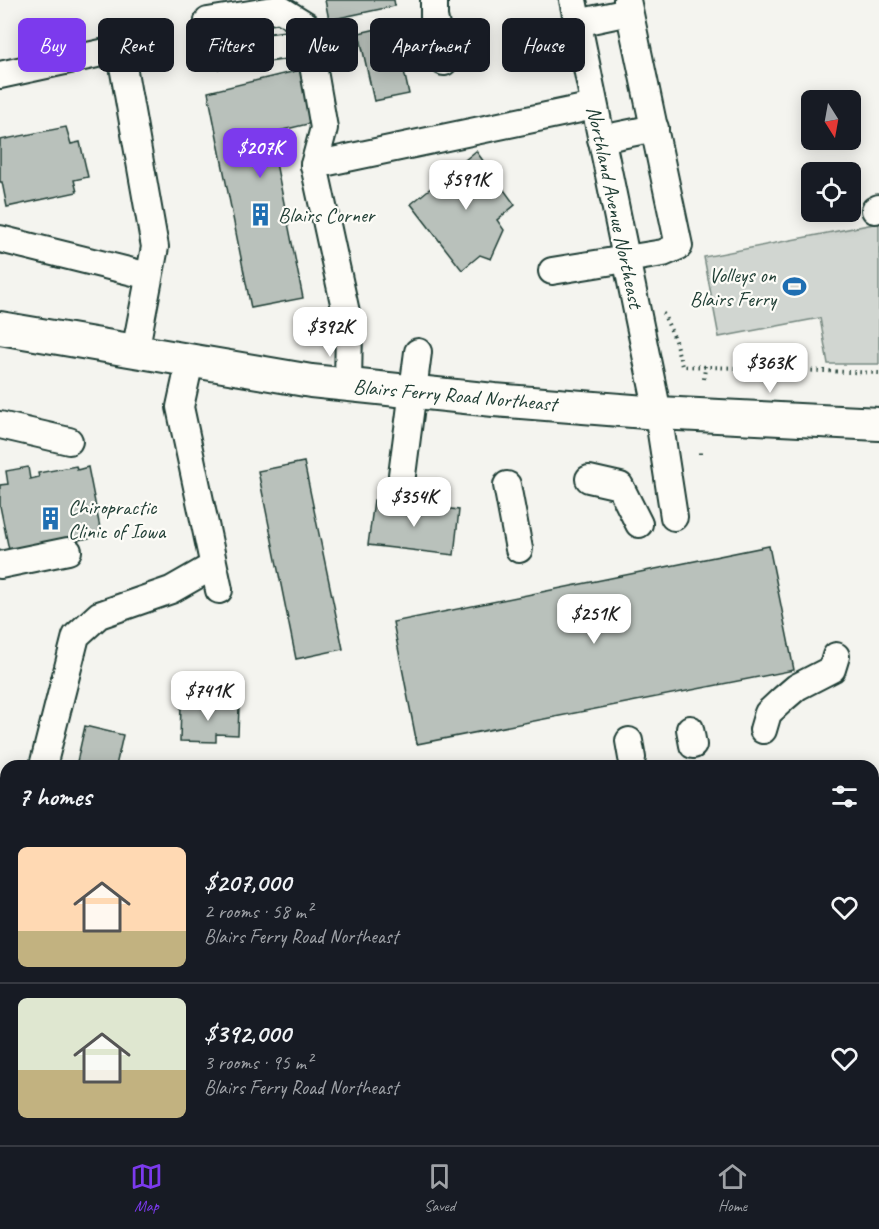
<!DOCTYPE html>
<meta charset="utf-8">
<style>
:root{--surface:#171b24;--page:#20242c;--text:#f1f3f6;--muted:#9ea1a6;--line:#363941;--accent:#7c3aed}
body{margin:0;font-family:Caveat,sans-serif;background:var(--page);color:var(--text);height:100vh;display:flex;flex-direction:column;font-size:22px;white-space:nowrap}
*{box-sizing:border-box;margin:0}
p{font-size:20px;color:var(--muted)}
.icon{flex:none;width:33px;height:33px;fill:none;stroke:currentColor;stroke-width:2;stroke-linecap:round;stroke-linejoin:round}
.map{position:relative;flex:1;overflow:hidden}
.sheet{position:absolute;left:0px;top:760px;width:879px;height:386px;display:flex;flex-direction:column;background:var(--surface);border-radius:18px 18px 0 0;box-shadow:0 3px 15px #0003}
.sheet>*{flex:none}
.banner{position:absolute;left:18px;top:18px;width:843px;height:54px;display:flex;gap:12px}
.needle{width:39px;rotate:169deg}
.tools{position:absolute;left:801px;top:90px;display:grid;gap:12px}
.tools a{display:grid;place-items:center;width:60px;height:60px;border-radius:9px;background:var(--surface);box-shadow:0 3px 15px #0003;font-size:30px}
.price{position:absolute;translate:-50% -51px;padding:0 14px;border-radius:12px;background:#fff;color:#222;font-size:20px;line-height:39px;filter:drop-shadow(0 2px 3px #0008)}
.price::after{content:'';position:absolute;left:50%;top:36px;width:18px;height:14px;margin-left:-9px;background:inherit;clip-path:polygon(0 0,100% 0,50% 100%)}
.price.on{background:var(--accent);color:#fff}
ul{padding:0;list-style:none}
li{display:flex;align-items:center;gap:18px;height:150px;padding:0 18px}
li+li{border-top:2px solid var(--line)}
li span{display:grid;place-items:center;flex:none;width:168px;height:120px;border-radius:9px;color:#555}
li>.icon{margin-inline-start:auto}
span .icon{width:72px;height:72px;fill:#fffc;stroke-width:1}
li b{font-size:26px}
h2{display:flex;justify-content:space-between;align-items:center;height:72px;padding:0 18px;font-size:26px}
.pill{padding:0 21px;border-radius:9px;background:var(--surface);box-shadow:0 3px 15px #0003;font-size:21px;line-height:54px}
.pill.on{background:var(--accent);color:#fff}
.menu{display:flex;justify-content:space-around;align-items:center;height:84px;border-top:2px solid var(--line);background:var(--surface);font-size:16px;color:var(--muted)}
.menu a{display:grid;justify-items:center;gap:3px}
.menu .on{color:var(--accent)}
.map>svg:first-child{display:block}
</style>
<div class="map">
<svg width="879" height="1145" viewBox="0 0 879 1145">
<rect width="100%" height="100%" fill="#f4f4ef"/>
<filter id="ink" filterUnits="userSpaceOnUse"><feTurbulence type="fractalNoise" baseFrequency=".0167" numOctaves="2"/><feDisplacementMap in="SourceGraphic" scale="12" xChannelSelector="R" yChannelSelector="G"/><feConvolveMatrix kernelMatrix="1 2 1 2 8 2 1 2 1" color-interpolation-filters="sRGB"/></filter>
<g filter="url(#ink)">
<polygon fill="#d1d6d1" stroke="#788a82" stroke-width="1.5" points="879,223 879,364 828,364 820,318 719,337 704,257"/>
<g fill="#b9c1bb" stroke="#1f3d34" stroke-width="1.5">
<polygon points="325,0 394,0 395,6 329,20"/>
<polygon points="394,25 409,94 374,101 359,33"/>
<polygon points="300,70 312,123 270,133 303,298 251,308 208,92"/>
<polygon points="66,127 71,144 80,142 88,177 74,180 77,192 7,207 2,182 0,182 0,140"/>
<polygon points="476,151 515,205 497,220 504,230 491,259 480,255 462,270 411,204"/>
<polygon points="304,462 343,649 296,659 258,471"/>
<polygon points="76,466 77,470 88,467 101,533 88,535 89,538 48,546 9,550 0,506 0,485 8,484 6,471 28,467 30,479 39,477 38,473"/>
<polygon points="374,500 459,510 454,555 368,545"/>
<polygon points="769,546 794,670 417,744 393,622"/>
<polygon points="181,704 239,706 238,735 216,734 216,742 180,741"/>
<polygon points="85,726 123,735 116,766 76,766"/>
</g>
<g fill="none" stroke-linecap="round" stroke-linejoin="round">
<defs>
<g id="minor">
<polyline points="434,0 434,17 444,62"/>
<polyline points="573,0 658,413 674,517"/>
<polyline points="577,23 629,12"/>
<polyline points="309,42 216,55 208,21 280,9 306,25 324,128 314,165"/>
<polyline points="0,75 120,49 155,247 135,352"/>
<polyline points="601,139 655,128"/>
<polyline points="875,210 879,208"/>
<polyline points="0,239 149,276"/>
<polyline points="552,271 663,253 679,246 627,0"/>
<polyline points="190,361 180,407 219,590"/>
<polyline points="348,385 349,326 314,165 594,106"/>
<polyline points="0,425 69,441"/>
<polyline points="402,475 418,352"/>
<polyline points="589,479 620,486 639,524"/>
<polyline points="507,485 519,549"/>
<polyline points="0,565 68,551"/>
<polyline points="690,729 693,745"/>
<polyline points="763,730 768,713 783,699 797,687 832,669 836,656"/>
<polyline points="629,741 632,758"/>
<polyline points="43,766 76,636 99,615 171,590 213,566"/>
</g>
<polyline id="major" points="0,328 311,381 494,400 658,413 879,424"/>
</defs>
<use href="#minor" stroke="#1f3d34" stroke-width="30"/>
<use href="#major" stroke="#1f3d34" stroke-width="36"/>
<g stroke="#1f3d34" stroke-width="4" stroke-dasharray="1.5 4.5" stroke-linecap="butt">
<polyline points="663,313 674,337 682,366 879,373"/>
<polyline points="704,379 705,366"/>
<polyline points="700,454 700,448"/>
<polyline points="873,1036 879,1036"/>
<polyline points="0,1071 6,1071"/>
</g>
<use href="#minor" stroke="#fdfcf7" stroke-width="26"/>
<use href="#major" stroke="#fdfcf7" stroke-width="32"/>
</g>
</g>
<defs>
<symbol id="building-bare" viewBox="-9 -9 18 18"><path d="M-4-6H4V6H1V3H-1V6H-4ZM-2.5-4.3h1.7v1.8h-1.7ZM.8-4.3h1.7v1.8H.8ZM-2.5-1h1.7V.8h-1.7ZM.8-1h1.7V.8H.8Z" fill="#1f6fb2" stroke="#fdfcf7" stroke-width="2.5" paint-order="stroke"/></symbol>
<symbol id="stadium-bare" viewBox="-9 -9 18 18"><path d="M0-5a6.5 5 0 1 0 0 10a6.5 5 0 1 0 0-10ZM-3.5-1.8h7v3.6h-7Z" fill="#1f6fb2" stroke="#fdfcf7" stroke-width="2.5" paint-order="stroke"/></symbol>
</defs>
<g fill-rule="evenodd">
<use href="#building-bare" x="244" y="198" width="33" height="33"/>
<use href="#stadium-bare" x="778" y="270" width="33" height="33"/>
<use href="#building-bare" x="34" y="502" width="33" height="33"/>
</g>
<g text-anchor="middle" stroke-width="4.5" stroke-linejoin="round" paint-order="stroke">
<g font-size="21" fill="#1f3d34" stroke="#fdfcf7">
<text transform="translate(615 207) rotate(78)" y="7">Northland Avenue Northeast</text>
<text transform="translate(455 395) rotate(5)" y="7">Blairs Ferry Road Northeast</text>
</g>
<g font-size="21" fill="#1f3d34" stroke="#fdfcf7" text-anchor="start">
<text x="278" y="222">Blairs Corner</text>
<text x="776" y="282" text-anchor="end">Volleys on<tspan x="776" dy="24">Blairs Ferry</tspan></text>
<text x="68" y="514">Chiropractic<tspan x="68" dy="24">Clinic of Iowa</tspan></text>
</g>
</g>
</svg>
<div class="tools">
<a><svg class="needle" viewBox="-14 -14 28 28"><path d="M0-13l5 13h-10z" fill="#e53935"/><path d="M0 13l5-13h-10z" fill="#9ea1a6"/></svg></a>
<a><svg class="icon" aria-label="locate" viewBox="0 0 24 24"><circle cx="12" cy="12" r="6"/><path d="M12 2v4M12 18v4M2 12h4M18 12h4"/></svg></a>
</div>
<b class="price on" style="left:260px;top:179px">$207K</b>
<b class="price" style="left:466px;top:211px">$591K</b>
<b class="price" style="left:330px;top:358px">$392K</b>
<b class="price" style="left:770px;top:394px">$363K</b>
<b class="price" style="left:414px;top:528px">$354K</b>
<b class="price" style="left:594px;top:645px">$251K</b>
<b class="price" style="left:208px;top:722px">$741K</b>
<div class="banner">
<a class="pill on">Buy</a>
<a class="pill">Rent</a>
<a class="pill">Filters</a>
<a class="pill">New</a>
<a class="pill">Apartment</a>
<a class="pill">House</a>
</div>
<section class="sheet">
<h2>7 homes<svg class="icon" aria-label="filters" viewBox="0 0 24 24"><path d="M4 7h16M4 17h16"/><circle cx="9" cy="7" r="2"/><circle cx="15" cy="17" r="2"/></svg></h2>
<ul>
<li><span style="background:linear-gradient(#ffd9b3 70%,#c2b280 0)"><svg class="icon" aria-label="home" viewBox="0 0 24 24"><path d="M3 11l9-7 9 7M6 9v11h12V9"/></svg></span><div><b>$207,000</b><p>2 rooms · 58 m²</p><p>Blairs Ferry Road Northeast</p></div><svg class="icon" aria-label="heart" viewBox="0 0 24 24"><path d="M12 20l-8-8c-3-5 5-10 8-4 3-6 11-1 8 4z"/></svg></li>
<li><span style="background:linear-gradient(#dfe7d0 60%,#c2b280 0)"><svg class="icon" aria-label="home" viewBox="0 0 24 24"><path d="M3 11l9-7 9 7M6 9v11h12V9"/></svg></span><div><b>$392,000</b><p>3 rooms · 95 m²</p><p>Blairs Ferry Road Northeast</p></div><svg class="icon" aria-label="heart" viewBox="0 0 24 24"><path d="M12 20l-8-8c-3-5 5-10 8-4 3-6 11-1 8 4z"/></svg></li>
</ul>
</section>
</div>
<nav class="menu">
<a class="on"><svg class="icon" aria-label="map" viewBox="0 0 24 24"><path d="M3 6l6-2 6 2 6-2v14l-6 2-6-2-6 2zM9 4v14M15 6v14"/></svg>Map</a>
<a><svg class="icon" aria-label="saved" viewBox="0 0 24 24"><path d="M7 4h10v16l-5-4-5 4z"/></svg>Saved</a>
<a><svg class="icon" aria-label="home" viewBox="0 0 24 24"><path d="M3 11l9-7 9 7M6 9v11h12V9"/></svg>Home</a>
</nav>
